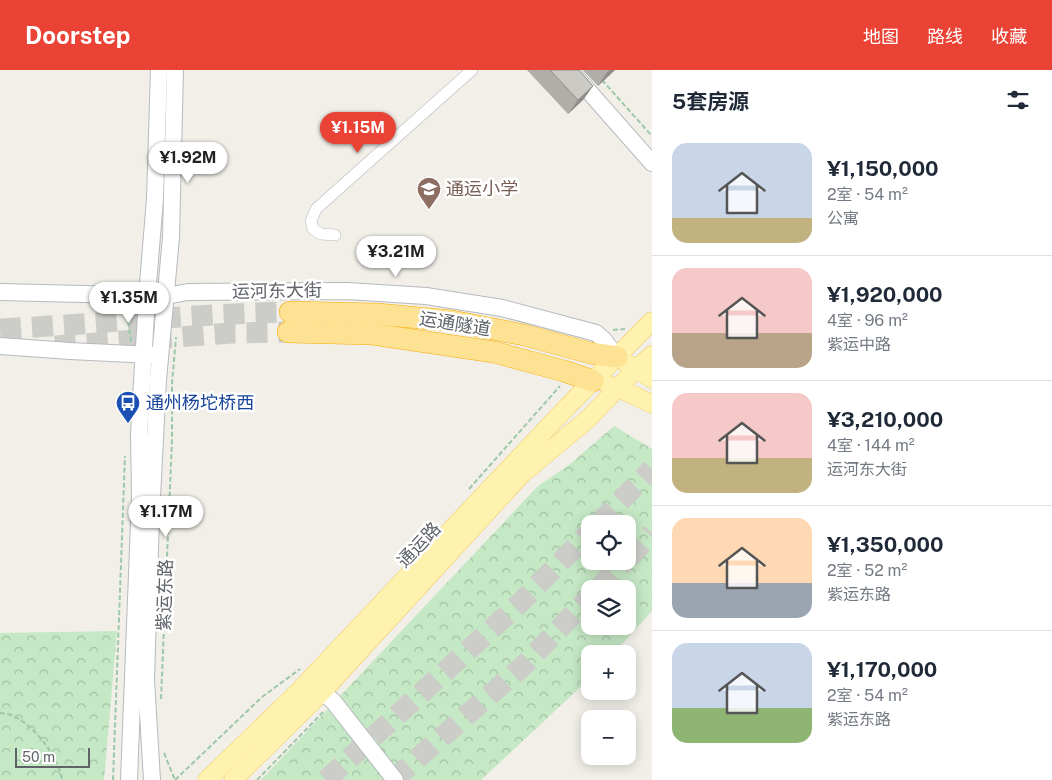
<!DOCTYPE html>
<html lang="zh">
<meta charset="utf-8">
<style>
:root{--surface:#fff;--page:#f6f6f7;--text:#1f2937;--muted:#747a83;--line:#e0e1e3;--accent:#ea4335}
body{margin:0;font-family:"Public Sans","Noto Sans SC",sans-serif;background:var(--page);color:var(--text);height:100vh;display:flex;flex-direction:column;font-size:19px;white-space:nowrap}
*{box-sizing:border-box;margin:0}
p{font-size:16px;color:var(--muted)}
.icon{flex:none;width:28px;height:28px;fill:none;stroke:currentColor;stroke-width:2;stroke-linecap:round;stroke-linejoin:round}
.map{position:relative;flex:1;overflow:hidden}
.panel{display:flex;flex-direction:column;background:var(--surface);width:400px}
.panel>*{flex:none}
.controls{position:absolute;left:581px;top:445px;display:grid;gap:10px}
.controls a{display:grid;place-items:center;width:55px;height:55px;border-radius:10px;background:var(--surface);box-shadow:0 2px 12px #0003;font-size:25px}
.scale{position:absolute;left:15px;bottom:12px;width:75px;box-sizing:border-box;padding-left:5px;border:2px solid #5f6368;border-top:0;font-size:14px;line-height:18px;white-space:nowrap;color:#5f6368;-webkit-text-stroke:4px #fff;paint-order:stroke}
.price{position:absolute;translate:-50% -42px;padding:0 11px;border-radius:18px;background:#fff;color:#222;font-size:16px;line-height:32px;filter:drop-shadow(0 1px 2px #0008)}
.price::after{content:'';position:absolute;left:50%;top:30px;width:15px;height:11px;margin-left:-8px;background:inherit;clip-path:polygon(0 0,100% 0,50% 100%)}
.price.on{background:var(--accent);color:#fff}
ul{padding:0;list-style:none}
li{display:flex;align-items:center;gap:15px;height:125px;padding:0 20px}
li+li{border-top:1px solid var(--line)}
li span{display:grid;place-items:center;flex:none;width:140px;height:100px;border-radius:15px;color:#555}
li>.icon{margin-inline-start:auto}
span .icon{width:60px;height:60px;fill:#fffc;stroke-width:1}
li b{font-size:21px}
h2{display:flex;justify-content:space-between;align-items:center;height:60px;padding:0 20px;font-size:21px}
header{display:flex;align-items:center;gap:30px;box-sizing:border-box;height:70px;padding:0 25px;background:var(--accent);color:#fff}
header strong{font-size:24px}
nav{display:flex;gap:28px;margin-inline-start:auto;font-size:18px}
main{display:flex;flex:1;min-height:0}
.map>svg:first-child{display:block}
</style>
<header>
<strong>Doorstep</strong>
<nav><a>地图</a><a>路线</a><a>收藏</a></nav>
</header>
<main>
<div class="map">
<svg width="652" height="710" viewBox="0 0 652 710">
<defs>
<pattern id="park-crowns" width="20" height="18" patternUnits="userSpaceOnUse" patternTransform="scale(1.25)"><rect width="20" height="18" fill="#c5e8c5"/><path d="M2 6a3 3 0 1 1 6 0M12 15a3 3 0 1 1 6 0" fill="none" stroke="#a3c0a4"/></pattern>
</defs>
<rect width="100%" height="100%" fill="#f1efe8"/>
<g fill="url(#park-crowns)" fill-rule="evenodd">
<path d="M614,356L652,379V541L613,584H590V608L587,611L481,710H261L538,416L569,395ZM590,454H628V491H590ZM590,519H628V556H590Z"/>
<polygon points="117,561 104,710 0,710 0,563"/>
</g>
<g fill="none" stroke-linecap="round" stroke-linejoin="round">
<g stroke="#ccccc8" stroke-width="21" stroke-dasharray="21 11" stroke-linecap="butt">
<path d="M0,259C97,254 193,244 290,242"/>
<polyline points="55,276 232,263 288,262"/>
<polyline points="598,454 652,399"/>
<polyline points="628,489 652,463"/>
<polyline points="598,519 625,491"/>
<polyline points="326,710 521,532 590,462"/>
<polyline points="393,710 523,596 590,527"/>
</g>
<defs>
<polyline id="street" points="335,165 321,164 313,159 311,151 316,139 472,0"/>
<g id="secondary">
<polyline points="570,0 652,93"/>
<polyline points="0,222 166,226 188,222 347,221 426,226 502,238 596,263 603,269 617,287"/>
<polyline points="0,276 70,281 152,285"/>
<polyline points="322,622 333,631 395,710"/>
<polyline points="129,710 140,427 139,364 147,226 155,129 159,0"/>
<polyline points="152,710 146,610 151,447 158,310 171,167 175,0"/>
</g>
<g id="primary">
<polyline points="626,293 652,309"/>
<polyline points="608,315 618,318 652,334"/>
<polyline points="207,710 299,621 567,337 652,251"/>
<polyline points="233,710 322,622 522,404 588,349 636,299 652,285"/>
</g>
<g id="highway">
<polyline points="290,242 377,244 452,251 524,265 590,283 617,287"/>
<polyline points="288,262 372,264 494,282 564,301 593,311"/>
</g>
</defs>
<use href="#street" stroke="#b5b8bc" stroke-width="12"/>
<use href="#secondary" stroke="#b6babf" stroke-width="18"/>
<use href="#primary" stroke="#f2c960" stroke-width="19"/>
<use href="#highway" stroke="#f9ab00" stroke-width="22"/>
<g stroke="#9cc7a9" stroke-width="2" stroke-dasharray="5 2.5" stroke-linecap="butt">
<polyline points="602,10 652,66"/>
<polyline points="126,237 131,272"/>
<polyline points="613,260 625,259"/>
<polyline points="469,419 560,316"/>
<polyline points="161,629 172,370 172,313 176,267"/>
<path d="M0,643C27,643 59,686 62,710"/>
<polyline points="164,683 175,710"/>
<polyline points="113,710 125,386"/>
<polyline points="175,710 262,627 300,599"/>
<polyline points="257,710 325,640"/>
</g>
<use href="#street" stroke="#fff" stroke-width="11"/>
<use href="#secondary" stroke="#fff" stroke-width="16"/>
<use href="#primary" stroke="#fff2af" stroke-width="18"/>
<use href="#highway" stroke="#fde293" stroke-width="21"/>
</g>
<g fill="#afaea9">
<polygon points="527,0 579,0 593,16 583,30 568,44"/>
<polygon points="583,0 615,0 598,16"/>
</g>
<g fill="#8f8d8a">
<polygon points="610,0 615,0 598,16 607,2"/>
<polygon points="593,16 583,30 568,44 578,30"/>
</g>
<polygon fill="#cccac5" stroke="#8f8d8a" points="550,0 579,0 593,16 578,30"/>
<defs>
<symbol id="school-pin" viewBox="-11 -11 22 30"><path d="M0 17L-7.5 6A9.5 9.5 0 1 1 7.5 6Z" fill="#8d6e63" stroke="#fff"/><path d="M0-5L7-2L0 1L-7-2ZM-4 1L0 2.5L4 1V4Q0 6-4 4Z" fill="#fff"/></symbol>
<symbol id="bus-pin" viewBox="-11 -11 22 30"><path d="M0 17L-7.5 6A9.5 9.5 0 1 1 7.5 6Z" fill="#1a4fb4" stroke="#fff"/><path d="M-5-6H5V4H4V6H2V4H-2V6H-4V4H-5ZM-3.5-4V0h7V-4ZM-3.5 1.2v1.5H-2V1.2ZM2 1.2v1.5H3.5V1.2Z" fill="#fff"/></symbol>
</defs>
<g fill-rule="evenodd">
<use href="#school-pin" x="415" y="105" width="28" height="38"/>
<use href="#bus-pin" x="114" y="319" width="28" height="38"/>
</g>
<g text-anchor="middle" stroke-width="5" stroke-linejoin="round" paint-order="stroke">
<g font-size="18" fill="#785e54" stroke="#fff" text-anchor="start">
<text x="446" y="125">通运小学</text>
</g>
<g font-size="18" fill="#5f6368" stroke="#fff">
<text transform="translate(277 221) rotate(-1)" y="6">运河东大街</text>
<text transform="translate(455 254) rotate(9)" y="6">运通隧道</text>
<text transform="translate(419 475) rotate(-47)" y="6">通运路</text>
<text transform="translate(165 525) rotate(-88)" y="6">紫运东路</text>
</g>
<g font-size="18" fill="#164399" stroke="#fff" text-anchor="start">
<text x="146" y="339">通州杨坨桥西</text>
</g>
</g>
</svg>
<div class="controls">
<a><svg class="icon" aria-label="locate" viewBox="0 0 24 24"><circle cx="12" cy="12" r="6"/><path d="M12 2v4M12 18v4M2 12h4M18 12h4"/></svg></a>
<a><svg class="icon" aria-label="layers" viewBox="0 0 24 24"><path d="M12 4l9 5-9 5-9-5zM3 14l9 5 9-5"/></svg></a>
<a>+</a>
<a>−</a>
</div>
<div class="scale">50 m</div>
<b class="price on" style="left:358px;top:84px">¥1.15M</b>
<b class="price" style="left:188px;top:114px">¥1.92M</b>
<b class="price" style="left:396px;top:208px">¥3.21M</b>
<b class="price" style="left:129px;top:254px">¥1.35M</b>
<b class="price" style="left:166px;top:468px">¥1.17M</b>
</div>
<section class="panel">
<h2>5套房源<svg class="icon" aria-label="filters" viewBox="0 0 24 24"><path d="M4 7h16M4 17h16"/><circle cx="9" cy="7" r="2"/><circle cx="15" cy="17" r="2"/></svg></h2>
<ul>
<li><span style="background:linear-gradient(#c9d6e8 75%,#c2b280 0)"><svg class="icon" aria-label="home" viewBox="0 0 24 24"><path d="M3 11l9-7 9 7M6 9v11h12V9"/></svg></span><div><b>¥1,150,000</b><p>2室 · 54 m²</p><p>公寓</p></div></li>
<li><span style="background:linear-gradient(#f6c9c9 65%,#b9a48a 0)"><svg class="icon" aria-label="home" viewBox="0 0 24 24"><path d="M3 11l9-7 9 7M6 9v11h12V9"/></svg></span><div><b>¥1,920,000</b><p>4室 · 96 m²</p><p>紫运中路</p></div></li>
<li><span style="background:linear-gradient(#f6c9c9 65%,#c2b280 0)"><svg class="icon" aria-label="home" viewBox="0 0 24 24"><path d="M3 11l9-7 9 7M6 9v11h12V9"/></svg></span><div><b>¥3,210,000</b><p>4室 · 144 m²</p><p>运河东大街</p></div></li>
<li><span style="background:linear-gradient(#ffd9b3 65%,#9aa5b1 0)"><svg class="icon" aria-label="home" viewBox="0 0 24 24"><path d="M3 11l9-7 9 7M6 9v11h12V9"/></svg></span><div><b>¥1,350,000</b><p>2室 · 52 m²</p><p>紫运东路</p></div></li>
<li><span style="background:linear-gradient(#c9d6e8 65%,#8fb573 0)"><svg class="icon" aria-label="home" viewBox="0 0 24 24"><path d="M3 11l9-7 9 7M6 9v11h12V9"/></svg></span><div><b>¥1,170,000</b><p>2室 · 54 m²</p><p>紫运东路</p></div></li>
</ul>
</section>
</main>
